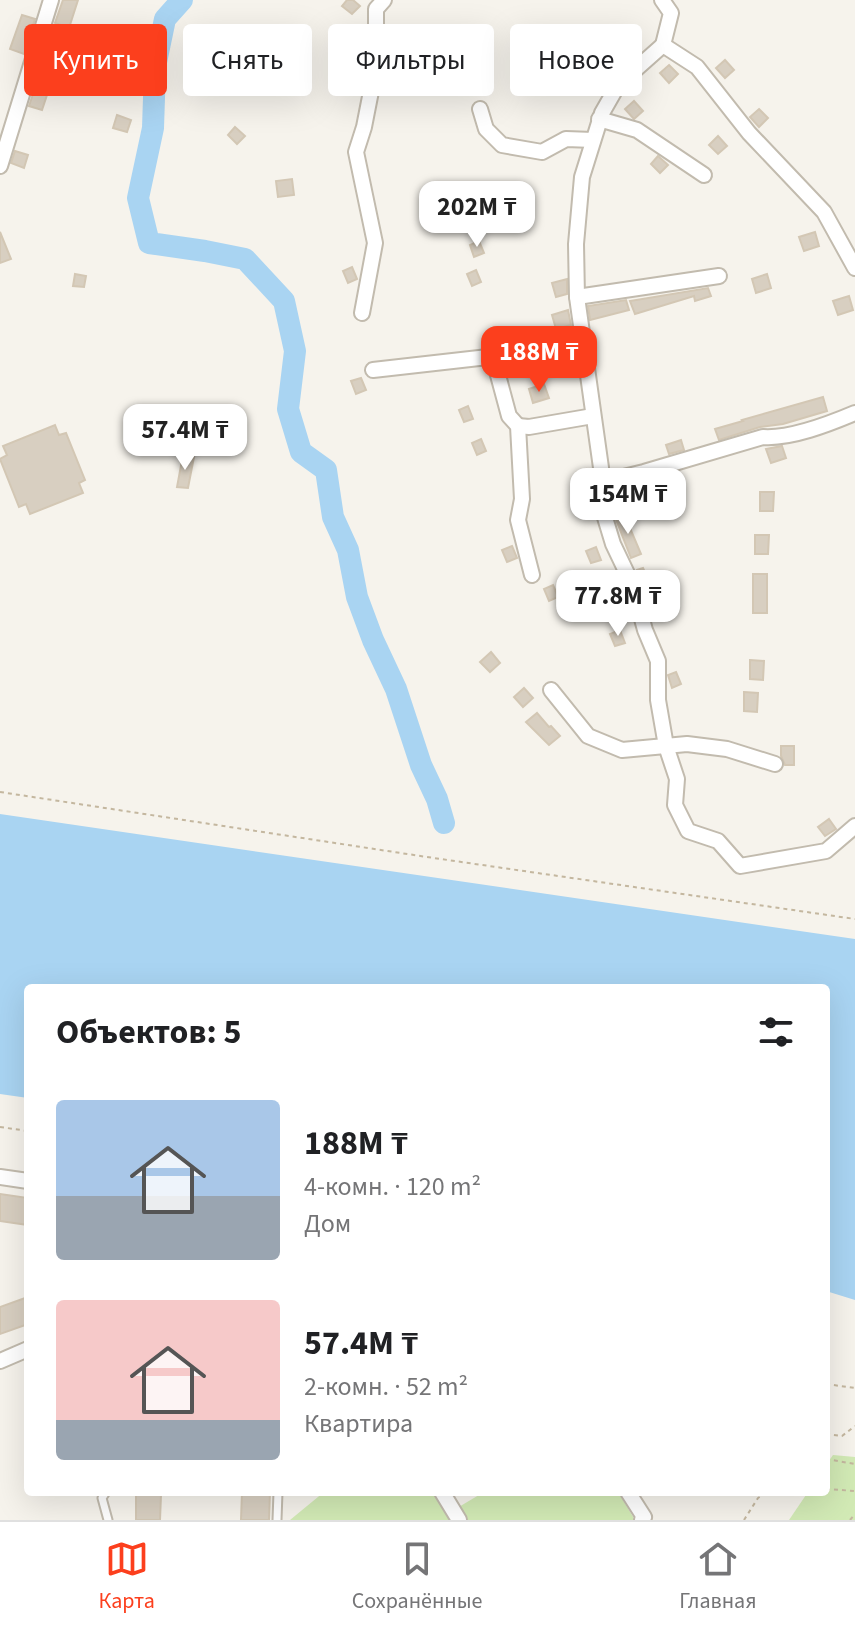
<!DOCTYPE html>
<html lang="ru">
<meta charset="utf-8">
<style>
:root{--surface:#fff;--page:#f6f6f6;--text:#202124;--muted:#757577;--line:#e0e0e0;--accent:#fc3f1d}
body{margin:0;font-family:"Source Sans 3",sans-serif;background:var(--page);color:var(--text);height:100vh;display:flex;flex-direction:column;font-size:30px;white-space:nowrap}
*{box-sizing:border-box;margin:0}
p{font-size:26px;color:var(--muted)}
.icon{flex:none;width:44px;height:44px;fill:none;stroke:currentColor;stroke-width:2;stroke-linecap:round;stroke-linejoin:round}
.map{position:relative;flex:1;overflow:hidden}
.drawer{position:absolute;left:24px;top:984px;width:806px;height:512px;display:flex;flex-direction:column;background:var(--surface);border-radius:8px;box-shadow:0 8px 32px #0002}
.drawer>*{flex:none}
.top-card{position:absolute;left:24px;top:24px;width:808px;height:72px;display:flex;gap:16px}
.price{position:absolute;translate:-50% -68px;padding:0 18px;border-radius:16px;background:#fff;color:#222;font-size:26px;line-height:52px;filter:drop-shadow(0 2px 4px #0008)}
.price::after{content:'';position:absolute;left:50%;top:48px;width:24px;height:18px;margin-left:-12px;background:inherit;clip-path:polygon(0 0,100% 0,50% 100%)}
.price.current{background:var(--accent);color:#fff}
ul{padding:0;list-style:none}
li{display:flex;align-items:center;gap:24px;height:200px;padding:0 32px}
li span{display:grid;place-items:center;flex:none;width:224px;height:160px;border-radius:8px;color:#555}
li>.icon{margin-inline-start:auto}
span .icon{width:96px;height:96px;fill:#fffc;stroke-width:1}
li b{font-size:34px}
h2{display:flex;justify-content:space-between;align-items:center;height:96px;padding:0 32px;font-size:34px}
.chip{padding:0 28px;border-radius:8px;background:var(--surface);box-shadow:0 8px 32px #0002;font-size:28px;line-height:72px}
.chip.current{background:var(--accent);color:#fff}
.tab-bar{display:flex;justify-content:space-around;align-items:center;height:112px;border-top:2px solid var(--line);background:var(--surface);font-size:22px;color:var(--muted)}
.tab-bar a{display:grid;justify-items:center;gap:4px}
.tab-bar .current{color:var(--accent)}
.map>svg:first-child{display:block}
</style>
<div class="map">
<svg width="855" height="1520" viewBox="0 0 855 1520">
<rect width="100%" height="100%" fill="#f6f3ec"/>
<g fill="#d2eab5">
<polygon points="833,1455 855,1457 855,1520 789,1520 808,1492 826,1492 826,1465"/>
<polygon points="324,1492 439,1492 452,1511 484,1492 618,1492 635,1520 290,1520"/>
</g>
<polygon fill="#a9d4f2" points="0,814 855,939 855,1300 826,1291 826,988 28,988 28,1098 0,1094"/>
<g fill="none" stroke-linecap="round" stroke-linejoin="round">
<polyline stroke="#a9d4f2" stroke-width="22" points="182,0 165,19 155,67 153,128 138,198 149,243 205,251 245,259 284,301 295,351 288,409 301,452 326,470 333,517 348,550 357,597 373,640 396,689 421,765 437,799 444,823"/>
</g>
<g fill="#d8cfc1" stroke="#d3c7b4" stroke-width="2">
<polygon points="63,0 78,0 69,28 55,23"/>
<polygon points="347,0 353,0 360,6 352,14 342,6"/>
<polygon points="22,15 35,19 24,54 10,49"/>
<polygon points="300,53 310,62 292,84 282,75"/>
<polygon points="725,60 734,70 725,78 716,68"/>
<polygon points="669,65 678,74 669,83 660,73"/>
<polygon points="42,73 56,78 52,90 49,89 42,110 29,106 33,94 35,94"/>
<polygon points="634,101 643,111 634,119 625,109"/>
<polygon points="759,109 768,118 759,127 750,117"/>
<polygon points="117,115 131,120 127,132 113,128"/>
<polygon points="235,127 245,136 237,144 228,135"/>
<polygon points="718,136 727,146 718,154 709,145"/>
<polygon points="15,151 28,155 24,168 11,163"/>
<polygon points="658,156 668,165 660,173 651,164"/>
<polygon points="292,179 294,195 278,197 276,181"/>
<polygon points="478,211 483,223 473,227 468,215"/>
<polygon points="0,232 11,259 0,263"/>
<polygon points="815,232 819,246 804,251 799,237"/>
<polygon points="479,241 484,253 474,257 470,245"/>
<polygon points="352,267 357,279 348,283 343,271"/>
<polygon points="476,270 481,282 472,286 467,274"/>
<polygon points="75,274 86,276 84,287 73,286"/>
<polygon points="767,274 771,288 756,293 752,279"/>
<polygon points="567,279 567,294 556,297 552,283"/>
<polygon points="708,288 711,296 695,301 694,296 635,314 630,301"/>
<polygon points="849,296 853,310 838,315 833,301"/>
<polygon points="626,300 629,310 590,320 588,306"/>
<polygon points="568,310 571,325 556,329 552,315"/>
<polygon points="361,378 366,390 356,394 351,381"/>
<polygon points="544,384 549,398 533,403 529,389"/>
<polygon points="823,397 827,411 783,424 760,427 719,440 715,429 743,421 742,420"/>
<polygon points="468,406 473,419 464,422 459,410"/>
<polygon points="55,425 59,435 66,433 85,480 79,483 83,493 30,514 26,504 19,507 0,459 7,455 3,446"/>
<polygon points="481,439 486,451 477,455 472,443"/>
<polygon points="681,440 684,450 669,454 666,445"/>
<polygon points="782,446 786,458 771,463 766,449"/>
<polygon points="183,455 194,457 188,488 177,487"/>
<polygon points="586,469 591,481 582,485 577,472"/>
<polygon points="621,489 626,501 616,505 613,492"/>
<polygon points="760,492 774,492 773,511 760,511"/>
<polygon points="624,514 641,554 631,558 615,517"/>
<polygon points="755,535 769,535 768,554 755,554"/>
<polygon points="512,546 517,558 507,562 502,550"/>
<polygon points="596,547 601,560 591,563 586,551"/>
<polygon points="643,568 655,596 647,600 637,570"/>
<rect x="753" y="574" width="14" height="39"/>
<polygon points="553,585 558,597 549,601 544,589"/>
<polygon points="620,630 625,643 615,646 610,634"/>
<polygon points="491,652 500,663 490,672 480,662"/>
<polygon points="750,660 764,661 763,680 750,679"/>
<polygon points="676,672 681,684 672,688 668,675"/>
<polygon points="524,688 533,698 523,707 514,697"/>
<polygon points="744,692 758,693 757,712 744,711"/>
<polygon points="537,713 549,727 551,726 560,736 549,745 526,722"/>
<polygon points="781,746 794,746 794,765 785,765 781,756"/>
<polygon points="829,819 836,829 825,836 818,827"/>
<polygon points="0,1194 28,1198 28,1225 0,1221"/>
<polygon points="28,1297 28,1324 0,1334 0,1307"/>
<polygon points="242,1492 270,1492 269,1520 241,1520"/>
<polygon points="136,1494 161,1495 160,1520 136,1520"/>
</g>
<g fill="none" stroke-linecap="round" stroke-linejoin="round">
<defs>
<g id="lane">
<polyline points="106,1492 102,1498 108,1520"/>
<polyline points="277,1520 278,1492"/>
</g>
<g id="street">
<polyline points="662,0 671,13 663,45 697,67 749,133 824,212 855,268"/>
<polyline points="663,45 618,85 602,113 582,177 576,244 577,297 603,482 603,511 613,544 633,586 645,630 658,661 658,700 666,746 677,779 675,805 688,831 718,841 740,866 826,851 855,826"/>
<polyline points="480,109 486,129 502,145 542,152 566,139 593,140"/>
<polyline points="599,119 637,130 704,175"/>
<polyline points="0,166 51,0"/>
<polyline points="577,297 719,276"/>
<polyline points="362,313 375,243 356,152 364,127 376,66 376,9 384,0"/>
<polyline points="373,370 488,357 495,364 509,416 518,426 522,499 518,520 532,575"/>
<polyline points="518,426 529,427 593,416"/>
<path d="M603,482L644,472L763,437C791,439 829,424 855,413"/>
<polyline points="551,690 588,736 622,750 687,744 727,749 775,764"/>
<polyline points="0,1177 28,1181"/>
<polyline points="0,1361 28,1349"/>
<polyline points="442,1492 459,1520"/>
<polyline points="628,1492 644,1517 642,1520"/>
</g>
</defs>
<use href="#lane" stroke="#c2bbae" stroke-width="11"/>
<use href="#street" stroke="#c2bbae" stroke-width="18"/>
<g stroke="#c4b79f" stroke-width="2" stroke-dasharray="4 4" stroke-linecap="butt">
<polyline points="0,792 427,857 855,919"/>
<polyline points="0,1127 28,1131"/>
<polyline points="826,1384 855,1388"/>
<polyline points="826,1434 842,1436 855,1426"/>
<polyline points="826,1459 855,1464"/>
<polyline points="826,1489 855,1491"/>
<polyline points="744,1520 758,1498 768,1492"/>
<polyline points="850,1520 855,1514"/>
</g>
<use href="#lane" stroke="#fff" stroke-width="7"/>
<use href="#street" stroke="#fff" stroke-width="14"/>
</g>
</svg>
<b class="price" style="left:477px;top:249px">202M ₸</b>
<b class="price current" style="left:539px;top:394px">188M ₸</b>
<b class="price" style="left:185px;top:472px">57.4M ₸</b>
<b class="price" style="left:628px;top:536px">154M ₸</b>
<b class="price" style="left:618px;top:638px">77.8M ₸</b>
<div class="top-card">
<a class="chip current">Купить</a>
<a class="chip">Снять</a>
<a class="chip">Фильтры</a>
<a class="chip">Новое</a>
</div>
<section class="drawer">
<h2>Объектов: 5<svg class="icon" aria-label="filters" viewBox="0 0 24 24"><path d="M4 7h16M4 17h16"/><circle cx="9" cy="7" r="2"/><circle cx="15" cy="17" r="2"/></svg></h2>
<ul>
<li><span style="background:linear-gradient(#a9c7e8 60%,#9aa5b1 0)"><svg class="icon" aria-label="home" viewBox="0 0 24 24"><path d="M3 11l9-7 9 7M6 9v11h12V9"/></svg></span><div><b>188M ₸</b><p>4-комн. · 120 m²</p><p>Дом</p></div></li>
<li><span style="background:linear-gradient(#f6c9c9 75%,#9aa5b1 0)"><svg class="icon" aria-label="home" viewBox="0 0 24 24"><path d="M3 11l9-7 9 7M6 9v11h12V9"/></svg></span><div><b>57.4M ₸</b><p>2-комн. · 52 m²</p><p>Квартира</p></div></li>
</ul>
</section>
</div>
<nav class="tab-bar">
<a class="current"><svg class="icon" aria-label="map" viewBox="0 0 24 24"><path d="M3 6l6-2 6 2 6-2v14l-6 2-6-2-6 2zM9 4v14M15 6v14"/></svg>Карта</a>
<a><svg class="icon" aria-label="saved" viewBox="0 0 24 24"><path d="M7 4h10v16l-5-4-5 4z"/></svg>Сохранённые</a>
<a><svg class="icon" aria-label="home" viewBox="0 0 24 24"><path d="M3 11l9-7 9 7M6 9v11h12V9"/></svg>Главная</a>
</nav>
